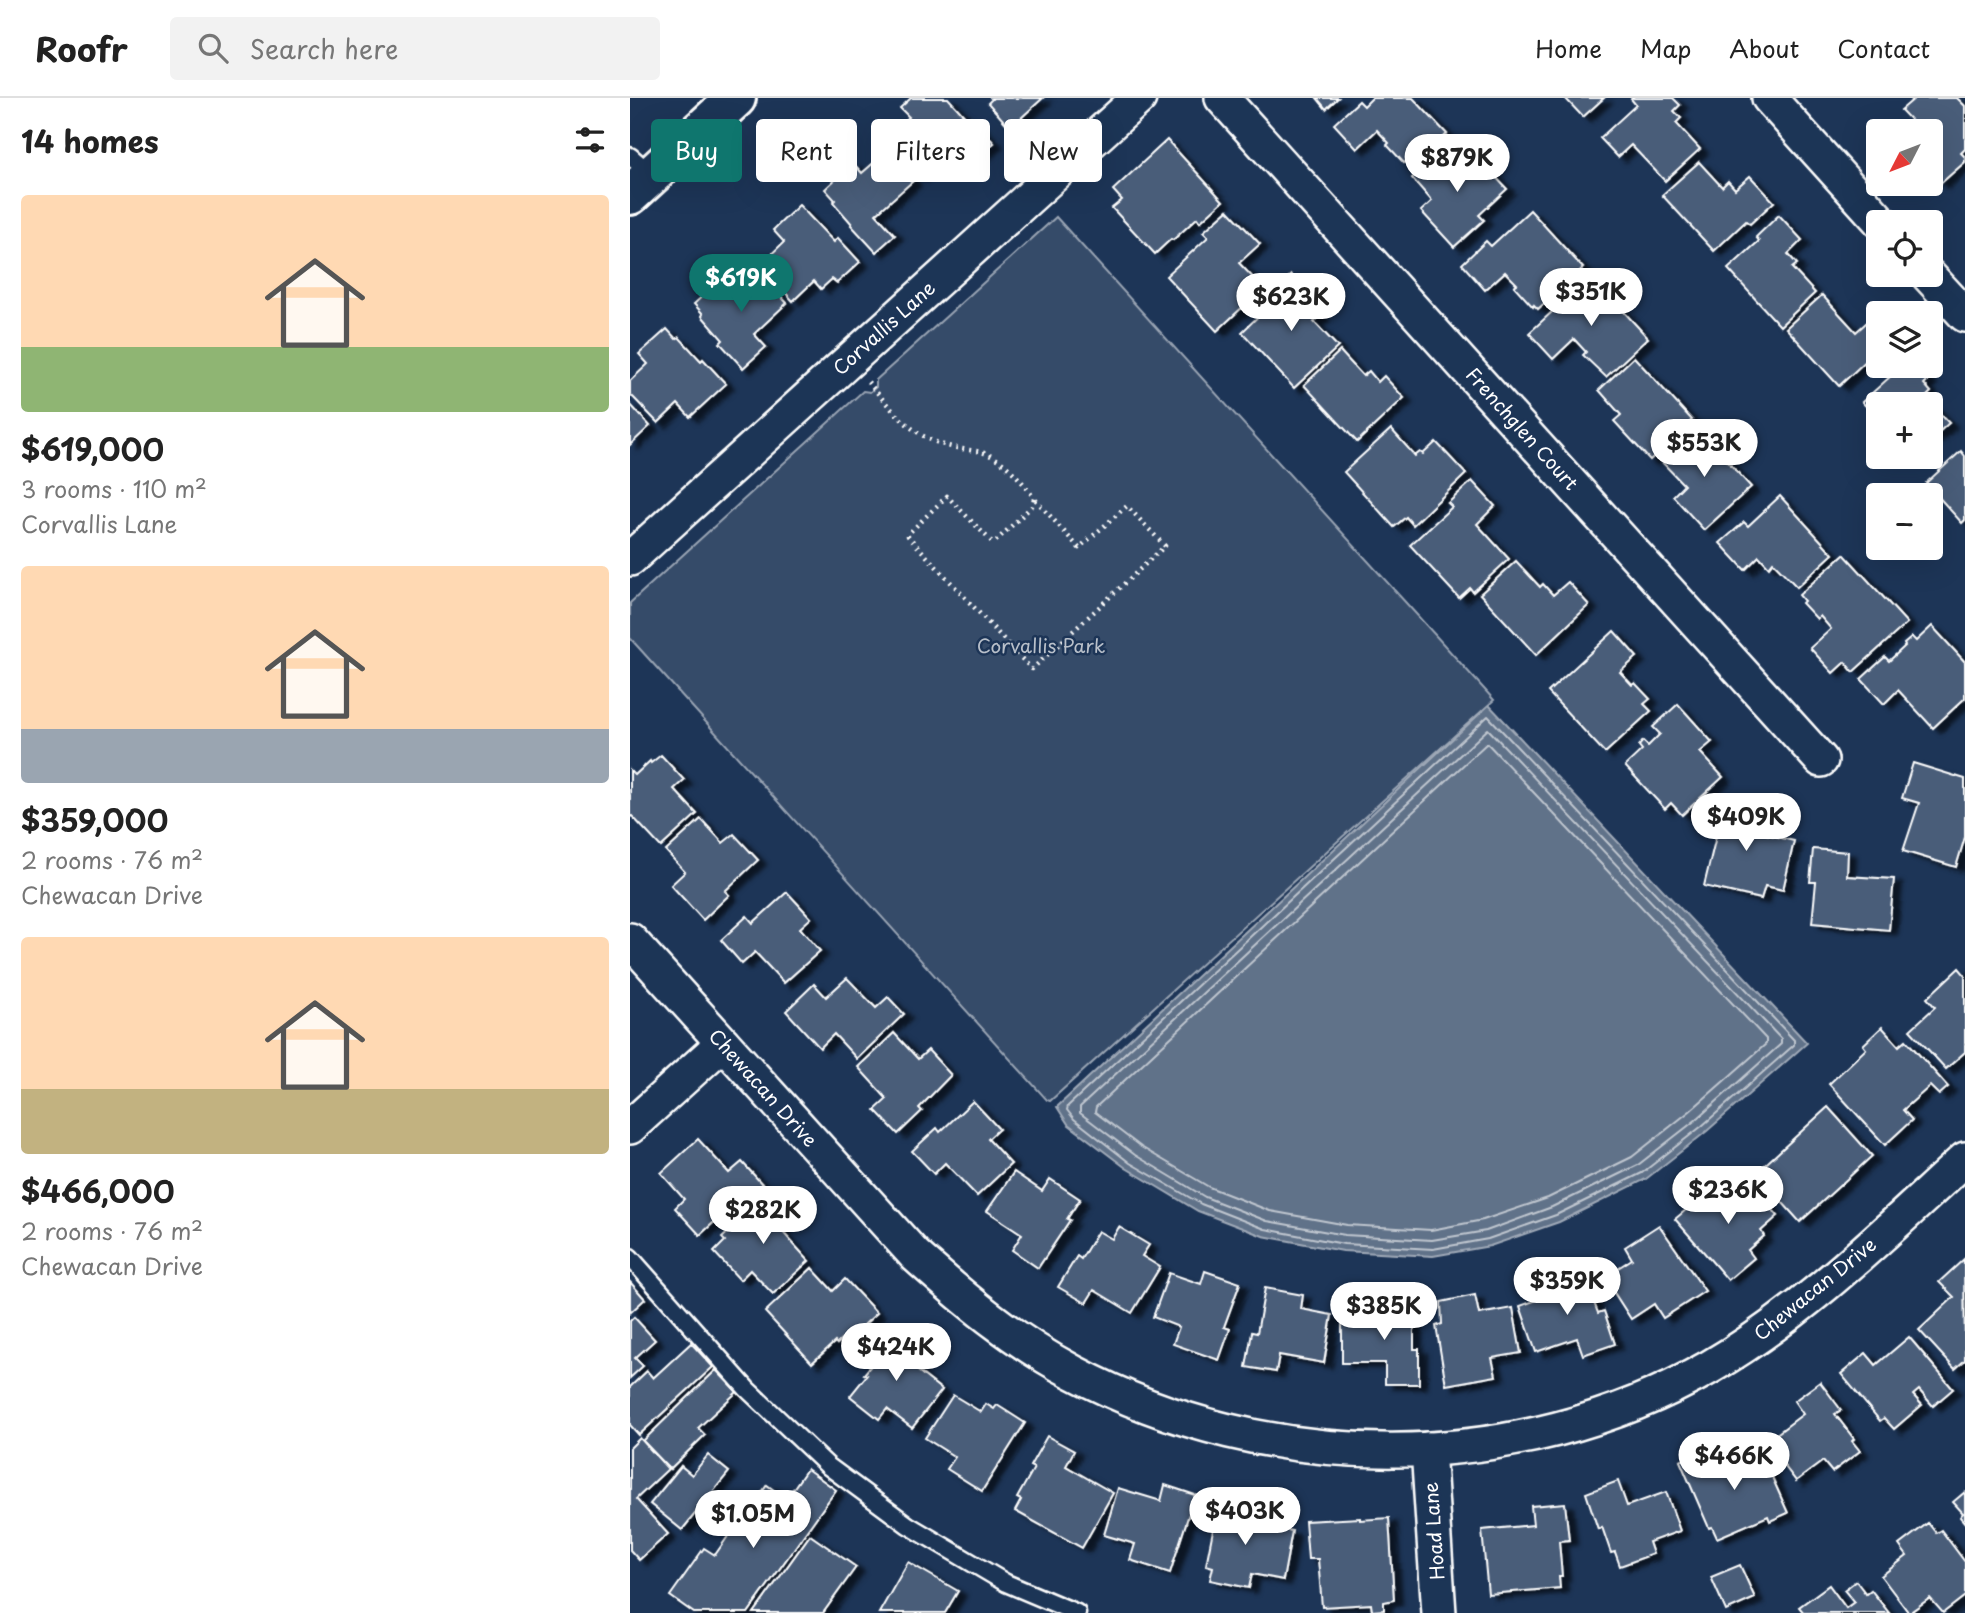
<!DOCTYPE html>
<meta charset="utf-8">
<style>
:root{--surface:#fff;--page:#f2f2f2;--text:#222;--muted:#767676;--line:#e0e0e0;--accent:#0f766e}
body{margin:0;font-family:"Playpen Sans",sans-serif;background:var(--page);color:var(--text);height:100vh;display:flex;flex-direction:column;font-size:26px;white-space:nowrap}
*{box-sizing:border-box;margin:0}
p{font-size:23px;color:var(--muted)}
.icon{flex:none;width:38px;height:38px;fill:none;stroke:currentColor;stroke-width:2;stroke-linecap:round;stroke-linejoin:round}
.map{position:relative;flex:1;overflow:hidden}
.panel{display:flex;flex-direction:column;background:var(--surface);width:630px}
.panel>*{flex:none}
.hud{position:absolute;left:21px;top:21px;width:665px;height:63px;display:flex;gap:14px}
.needle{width:46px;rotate:228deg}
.fabs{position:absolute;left:1236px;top:21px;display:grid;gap:14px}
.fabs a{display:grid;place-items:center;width:77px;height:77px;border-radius:7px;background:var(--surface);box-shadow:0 7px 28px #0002;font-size:35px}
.price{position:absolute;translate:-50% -60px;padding:0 16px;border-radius:24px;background:#fff;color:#222;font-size:23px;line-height:46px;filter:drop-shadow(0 2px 4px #0008)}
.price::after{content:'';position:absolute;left:50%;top:42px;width:21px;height:16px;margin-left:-10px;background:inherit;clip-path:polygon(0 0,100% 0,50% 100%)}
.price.current{background:var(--accent);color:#fff}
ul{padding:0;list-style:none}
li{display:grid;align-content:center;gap:14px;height:371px;padding:0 21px}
li span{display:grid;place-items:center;height:217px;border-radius:7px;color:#555}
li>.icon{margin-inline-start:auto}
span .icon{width:126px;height:126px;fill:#fffc;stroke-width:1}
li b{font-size:30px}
h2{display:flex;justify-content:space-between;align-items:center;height:84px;padding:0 21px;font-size:30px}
.tag{padding:0 24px;border-radius:7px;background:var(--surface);box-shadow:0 7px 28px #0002;font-size:24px;line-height:63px}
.tag.current{background:var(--accent);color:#fff}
header{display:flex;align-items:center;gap:42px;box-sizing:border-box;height:98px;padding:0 35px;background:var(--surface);border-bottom:2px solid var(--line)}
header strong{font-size:33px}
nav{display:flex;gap:38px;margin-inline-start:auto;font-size:24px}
.search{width:490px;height:63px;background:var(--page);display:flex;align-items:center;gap:18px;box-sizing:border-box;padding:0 24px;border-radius:7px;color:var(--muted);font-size:26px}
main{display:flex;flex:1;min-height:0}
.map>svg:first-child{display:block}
</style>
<header>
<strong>Roofr</strong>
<div class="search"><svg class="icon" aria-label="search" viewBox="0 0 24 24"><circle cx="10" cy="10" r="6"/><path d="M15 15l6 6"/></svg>Search here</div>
<nav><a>Home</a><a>Map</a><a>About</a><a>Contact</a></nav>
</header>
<main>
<section class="panel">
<h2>14 homes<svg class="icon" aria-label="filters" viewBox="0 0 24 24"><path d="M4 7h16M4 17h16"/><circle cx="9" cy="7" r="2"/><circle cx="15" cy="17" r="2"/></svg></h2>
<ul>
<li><span style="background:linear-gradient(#ffd9b3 70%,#8fb573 0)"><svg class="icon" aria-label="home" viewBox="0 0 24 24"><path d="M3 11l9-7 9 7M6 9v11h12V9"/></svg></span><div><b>$619,000</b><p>3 rooms · 110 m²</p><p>Corvallis Lane</p></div></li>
<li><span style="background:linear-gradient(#ffd9b3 75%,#9aa5b1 0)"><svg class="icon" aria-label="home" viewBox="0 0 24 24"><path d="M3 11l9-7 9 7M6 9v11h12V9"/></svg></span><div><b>$359,000</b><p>2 rooms · 76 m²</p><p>Chewacan Drive</p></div></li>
<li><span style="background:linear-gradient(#ffd9b3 70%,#c2b280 0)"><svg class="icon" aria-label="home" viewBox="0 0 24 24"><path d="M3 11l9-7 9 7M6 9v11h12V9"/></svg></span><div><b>$466,000</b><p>2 rooms · 76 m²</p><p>Chewacan Drive</p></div></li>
</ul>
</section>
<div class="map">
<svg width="1335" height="1515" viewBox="0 0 1335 1515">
<defs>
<filter id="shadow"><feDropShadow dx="8" dy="4.5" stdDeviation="2" flood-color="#0009"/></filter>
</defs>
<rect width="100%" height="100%" fill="#1d3557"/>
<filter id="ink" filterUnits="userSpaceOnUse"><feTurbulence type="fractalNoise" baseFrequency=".0143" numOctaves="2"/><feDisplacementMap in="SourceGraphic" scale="14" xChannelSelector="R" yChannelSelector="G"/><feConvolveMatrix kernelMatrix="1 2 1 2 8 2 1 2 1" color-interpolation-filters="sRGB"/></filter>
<g filter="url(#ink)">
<polygon fill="#364b69" stroke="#9aa5b4" stroke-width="2" points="426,119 864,602 420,1003 417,1002 0,540 0,505 233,293 240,294 246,289 246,282"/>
<polygon fill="#617289" stroke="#a0aab8" stroke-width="2" points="859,607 1177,945 1077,1033 1016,1081 929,1124 860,1148 803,1158 713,1153 633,1138 568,1113 496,1070 438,1026 427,1009"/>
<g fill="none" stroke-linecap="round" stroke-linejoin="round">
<g stroke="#c0c7d0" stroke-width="2">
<polygon points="858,618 1164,942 1164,947 1072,1028 1012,1075 926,1117 858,1141 803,1151 714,1146 635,1131 571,1106 500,1065 444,1021 437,1012 438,1008"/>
<polygon points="858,631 1151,941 1151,946 1067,1021 1008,1067 922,1109 856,1133 802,1142 715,1137 637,1123 575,1099 505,1057 450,1015 450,1009"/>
<polygon points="857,645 1136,941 1136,946 1060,1013 1002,1059 918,1100 853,1122 801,1132 717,1127 640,1113 579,1089 511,1049 465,1014 466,1009"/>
</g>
</g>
<g fill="#4a5d79" stroke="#fff" stroke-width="2" filter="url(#shadow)">
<polygon points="281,0 318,0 338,22 341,19 364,45 340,67 322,47 289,79 255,42 279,19 270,10"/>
<polygon points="361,0 413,0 380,30 358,5 362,1"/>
<polygon points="687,0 708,0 696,11"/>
<polygon points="742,0 783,0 817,36 781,69 775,64 774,65 757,47 759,45 747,32 727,51 704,26 729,3 734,8"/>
<polygon points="935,0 974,0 953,19"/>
<polygon points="1002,0 1043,0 1050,7 1044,13 1051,20 1046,25 1070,51 1035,83 1001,47 988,59 970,40 1006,7 1001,1"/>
<polygon points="1285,0 1327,0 1335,8 1335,51 1331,55 1335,59 1335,64 1310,86 1300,75 1300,52 1305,48 1300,43 1300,33 1291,33 1271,12"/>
<polygon points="537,42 593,103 570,124 567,120 543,142 541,141 525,156 482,110 492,102 483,92"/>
<polygon points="816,48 836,70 848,60 877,91 849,117 854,122 824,149 791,113 802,103 782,80"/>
<polygon points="256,54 283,83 246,116 265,137 246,154 221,127 222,126 203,104 205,102 195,91 223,65 232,75"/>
<polygon points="1069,64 1092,89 1098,83 1105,91 1120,78 1144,104 1120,126 1116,123 1084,153 1032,97"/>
<polygon points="169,107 204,144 208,140 230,164 207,185 202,181 191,191 184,183 163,203 130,167 154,144 143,132"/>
<polygon points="598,112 630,146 609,165 633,190 587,233 536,178 578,139 573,134"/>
<polygon points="900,112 953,170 908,211 904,207 903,209 884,188 887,186 875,174 855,192 832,166 856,143 861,148"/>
<polygon points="1149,117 1172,142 1158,156 1167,166 1162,170 1185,195 1150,228 1098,171 1129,143 1126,139"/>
<polygon points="124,170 157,205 124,236 136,249 113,270 90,245 93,242 72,218 73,216 64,206 90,182 99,193"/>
<polygon points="661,177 686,204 682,208 691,218 684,224 708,249 664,290 612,234 637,210 632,204"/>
<polygon points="961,178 1018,240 976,279 953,257 956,254 944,241 923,261 899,235"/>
<polygon points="1192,197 1226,234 1246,216 1248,219 1248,261 1244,264 1240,259 1209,288 1156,230"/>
<polygon points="37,231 46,241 49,239 71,263 73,261 96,286 60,319 48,306 28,325 0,296 0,283 18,266 9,256"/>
<polygon points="710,253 733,278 739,273 748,284 754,278 774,300 727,344 674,287"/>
<polygon points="1004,259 1062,322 1020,362 984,323 991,317 969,292"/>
<polygon points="1272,268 1286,268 1299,281 1294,286 1301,294 1295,300 1319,325 1300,342 1300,306 1248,306 1248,321 1232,304"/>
<polygon points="0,306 20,328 0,347"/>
<polygon points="1067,330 1121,389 1074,432 1043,398 1054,387 1031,363"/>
<polygon points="761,331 785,358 790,354 793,356 806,344 836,376 783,427 776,419 764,429 714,374"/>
<polygon points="1331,353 1335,358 1335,422 1332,425 1296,385"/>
<polygon points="842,383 865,408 847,426 879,461 843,494 840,490 829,500 780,447 822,409 818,405"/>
<polygon points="1150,398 1203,456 1167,489 1143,464 1139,469 1129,458 1115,472 1090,445 1114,424 1118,428"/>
<polygon points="1214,456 1277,525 1223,574 1215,564 1203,575 1180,550 1201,531 1190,518 1187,521 1172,505 1174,503 1169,497"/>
<polygon points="886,463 910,489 913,486 923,497 938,484 959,507 906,557 850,496"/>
<polygon points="1302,528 1335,564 1335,600 1303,630 1268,592 1254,606 1231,581 1255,559 1259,563 1275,548 1274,546 1282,539 1286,543"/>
<polygon points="984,533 1007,559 990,574 1002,587 1005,585 1020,601 1014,606 1021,613 975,655 918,594"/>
<polygon points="1048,606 1082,644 1070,654 1093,679 1052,717 1041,705 1035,711 995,668 1012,652 1009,648 1013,643 1018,648 1030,636 1023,629"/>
<polygon points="31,657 54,682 44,691 67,716 31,749 2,718 0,719 0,672 5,677 20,663 21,665"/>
<polygon points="1283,665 1335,681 1335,739 1326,769 1273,753 1289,705 1272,700"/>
<polygon points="1089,699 1130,708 1125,728 1132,729 1131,735 1164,743 1153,792 1135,788 1131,801 1074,788 1088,730 1082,729"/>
<polygon points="71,721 93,745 104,736 128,762 95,793 99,797 73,822 41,787 55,774 36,753"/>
<polygon points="1183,751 1218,754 1217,778 1264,781 1259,832 1182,825 1186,784 1180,784"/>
<polygon points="157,794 181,820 170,830 190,853 154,885 125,854 112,866 91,842 117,818 123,825"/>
<polygon points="1329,870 1335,877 1335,954 1316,971 1280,932 1305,909 1297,900"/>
<polygon points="217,880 246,910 258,899 274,916 227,961 204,936 190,950 156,913 184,886 196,899"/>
<polygon points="1252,929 1269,948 1276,942 1318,989 1309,997 1300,988 1273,1012 1282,1022 1255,1047 1199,986 1236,951 1233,947"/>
<polygon points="264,935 288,961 298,952 321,977 289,1010 292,1013 268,1036 245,1012 257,1001 228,969"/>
<polygon points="343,1003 369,1031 358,1041 381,1066 347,1098 315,1065 304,1076 282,1053 307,1030 310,1034"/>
<polygon points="1198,1009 1242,1058 1170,1124 1126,1075"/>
<polygon points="68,1041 99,1075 112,1064 133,1087 108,1110 104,1106 70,1137 45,1110 54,1101 31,1075"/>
<polygon points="384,1074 412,1093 420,1081 450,1101 437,1121 440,1122 408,1170 382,1152 392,1136 357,1113"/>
<polygon points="1116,1080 1148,1118 1131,1133 1134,1138 1118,1152 1124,1160 1098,1182 1045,1121 1081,1091 1091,1102"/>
<polygon points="140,1095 162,1120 150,1131 179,1163 143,1196 120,1172 110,1182 84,1154 95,1143 92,1140"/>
<polygon points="1029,1127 1075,1193 1033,1220 1024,1206 1001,1221 974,1179 1002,1161 995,1149"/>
<polygon points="489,1129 519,1147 512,1158 530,1169 502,1215 464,1192 456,1205 428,1189 447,1158 451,1161 468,1133 482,1141"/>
<polygon points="1334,1161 1335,1262 1325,1271 1289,1232 1324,1199 1309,1184"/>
<polygon points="182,1170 203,1193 215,1181 247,1215 223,1237 220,1233 207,1246 205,1244 182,1265 135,1214"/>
<polygon points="949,1172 955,1190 958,1189 968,1215 974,1213 985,1246 953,1257 947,1240 906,1254 890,1208 921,1197 916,1183"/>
<polygon points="575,1173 610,1185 594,1229 600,1231 589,1262 543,1246 549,1229 523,1219 539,1175 571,1186"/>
<polygon points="0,1184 15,1201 0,1215"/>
<polygon points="635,1190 673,1197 671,1211 702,1217 694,1265 649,1257 646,1274 616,1269 622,1234 627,1235"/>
<polygon points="845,1197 849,1216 883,1210 891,1255 862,1260 866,1278 816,1287 806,1228 812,1226 811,1204"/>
<polygon points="747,1204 784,1204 784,1251 789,1251 789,1286 755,1286 755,1265 712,1265 712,1219 747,1219"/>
<polygon points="4,1219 25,1242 5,1260 13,1268 0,1280 0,1223"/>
<polygon points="265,1231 290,1251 278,1265 312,1292 282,1330 257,1311 249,1321 220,1298 237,1277 234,1276 248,1259 245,1257"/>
<polygon points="1279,1239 1323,1291 1303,1308 1289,1292 1283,1297 1292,1307 1264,1331 1254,1320 1250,1323 1211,1276 1236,1255 1246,1267"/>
<polygon points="61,1245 83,1269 9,1337 0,1327 0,1289 17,1273 23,1280"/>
<polygon points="86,1272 107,1294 68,1330 75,1337 40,1371 13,1343"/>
<polygon points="1190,1284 1211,1312 1205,1316 1224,1341 1222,1343 1230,1353 1202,1374 1193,1363 1166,1383 1136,1344 1173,1316 1164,1303"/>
<polygon points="323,1297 351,1314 356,1306 364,1311 367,1307 395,1325 352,1393 317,1371 325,1359 295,1340"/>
<polygon points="417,1338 444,1353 436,1368 483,1395 452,1450 385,1413 391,1402 387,1400 404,1370 400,1368"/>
<polygon points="10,1340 38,1371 6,1401 38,1436 9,1462 0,1452 0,1350"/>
<polygon points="1077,1352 1086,1372 1130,1352 1158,1415 1140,1423 1138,1418 1087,1440 1082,1429 1079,1430 1050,1363"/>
<polygon points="78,1357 99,1374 52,1432 20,1406 51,1368 62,1377"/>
<polygon points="177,1371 206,1392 118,1515 64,1515 40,1498 74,1450 85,1457 119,1408 121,1410 137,1387 156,1401"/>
<polygon points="988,1383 997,1408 1036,1394 1050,1433 1019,1444 1023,1456 990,1468 985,1454 981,1455 972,1429 968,1431 956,1395"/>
<polygon points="535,1387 565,1397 540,1475 500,1462 505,1446 474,1437 488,1390 531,1403"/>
<polygon points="1335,1394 1335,1425 1330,1419 1333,1415 1323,1404"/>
<polygon points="589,1402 621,1409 618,1424 662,1433 653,1482 622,1476 619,1490 580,1482 583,1469 576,1467"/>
<polygon points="935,1405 939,1442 929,1443 932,1478 929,1478 930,1490 858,1496 852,1432 903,1427 901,1408"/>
<polygon points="730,1420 730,1422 759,1420 764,1502 754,1504 754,1512 742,1513 741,1506 692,1509 688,1461 678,1461 675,1423"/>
<polygon points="1298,1425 1306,1435 1311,1432 1335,1464 1335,1498 1313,1515 1300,1500 1279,1515 1251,1478 1277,1458 1269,1447"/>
<polygon points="180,1437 226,1469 193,1515 124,1515"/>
<polygon points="278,1464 328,1493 315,1515 249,1515"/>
<polygon points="1110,1467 1125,1500 1096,1513 1081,1479"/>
<polygon points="1226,1483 1236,1496 1241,1492 1259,1515 1174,1515 1169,1509 1199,1487 1216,1510 1224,1504 1214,1492"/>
</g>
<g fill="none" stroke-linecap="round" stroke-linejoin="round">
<defs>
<g id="service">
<polyline points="0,58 22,77"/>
<polyline points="0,1159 117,1291 198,1368 278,1427 376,1485 447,1515"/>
</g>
<g id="minor">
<polyline points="592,0 1191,662"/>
<polyline points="1139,0 1251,124"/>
<polyline points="1298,177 1335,217"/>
<polyline points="0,461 509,0"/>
<path d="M0,842L285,1157C334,1201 384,1243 443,1274C639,1378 886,1380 1080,1269C1175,1214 1254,1135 1335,1061"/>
<polyline points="0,1029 93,945"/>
<polyline points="798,1351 809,1515"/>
</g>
<polyline id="tertiary" points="0,97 106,0"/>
</defs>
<use href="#service" stroke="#fff" stroke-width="21"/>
<use href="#minor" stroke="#fff" stroke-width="38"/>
<use href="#tertiary" stroke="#fff" stroke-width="44"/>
<path stroke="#fff" stroke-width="4.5" stroke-dasharray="2 5" stroke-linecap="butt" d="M238,284C257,306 276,331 303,343C317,349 331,351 346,353C371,357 390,380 404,400L402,408L365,444H362L317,398L278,436V438L391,560L402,571L535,448L497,408L449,450L404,400"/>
<use href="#service" stroke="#1d3557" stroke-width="16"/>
<use href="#minor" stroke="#1d3557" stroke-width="33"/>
<use href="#tertiary" stroke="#1d3557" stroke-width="38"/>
</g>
</g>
<g text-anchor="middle" stroke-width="5" stroke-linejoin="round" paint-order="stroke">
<g font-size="19" fill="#fff" stroke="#1d3557">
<text transform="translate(254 230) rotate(-42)" y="7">Corvallis Lane</text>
<text transform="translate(892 331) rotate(48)" y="7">Frenchglen Court</text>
<text transform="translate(133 990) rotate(48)" y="7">Chewacan Drive</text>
<text transform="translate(1185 1191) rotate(-39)" y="7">Chewacan Drive</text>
<text transform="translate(804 1433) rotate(-94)" y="7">Hoad Lane</text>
</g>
<g font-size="19" fill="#b9c0ca" stroke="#1d3557">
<text x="411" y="555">Corvallis Park</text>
</g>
</g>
</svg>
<div class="fabs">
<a><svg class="needle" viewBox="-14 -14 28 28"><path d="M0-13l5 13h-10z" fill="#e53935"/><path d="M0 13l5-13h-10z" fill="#767676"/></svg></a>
<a><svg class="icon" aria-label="locate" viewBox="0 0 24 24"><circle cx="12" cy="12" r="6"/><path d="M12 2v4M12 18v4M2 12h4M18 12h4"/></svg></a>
<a><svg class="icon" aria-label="layers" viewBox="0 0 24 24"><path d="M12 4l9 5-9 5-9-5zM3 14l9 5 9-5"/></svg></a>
<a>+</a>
<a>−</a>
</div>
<b class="price" style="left:827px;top:96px">$879K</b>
<b class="price current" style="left:111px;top:216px">$619K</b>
<b class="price" style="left:961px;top:230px">$351K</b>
<b class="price" style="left:661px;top:235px">$623K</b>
<b class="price" style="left:1074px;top:381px">$553K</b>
<b class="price" style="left:1116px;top:755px">$409K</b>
<b class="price" style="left:1098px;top:1128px">$236K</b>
<b class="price" style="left:133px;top:1148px">$282K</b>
<b class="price" style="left:937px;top:1219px">$359K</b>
<b class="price" style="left:754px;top:1244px">$385K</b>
<b class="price" style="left:266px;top:1285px">$424K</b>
<b class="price" style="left:1104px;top:1394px">$466K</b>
<b class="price" style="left:615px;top:1449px">$403K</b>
<b class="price" style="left:123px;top:1452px">$1.05M</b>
<div class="hud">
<a class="tag current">Buy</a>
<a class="tag">Rent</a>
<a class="tag">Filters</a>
<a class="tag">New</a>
</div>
</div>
</main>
